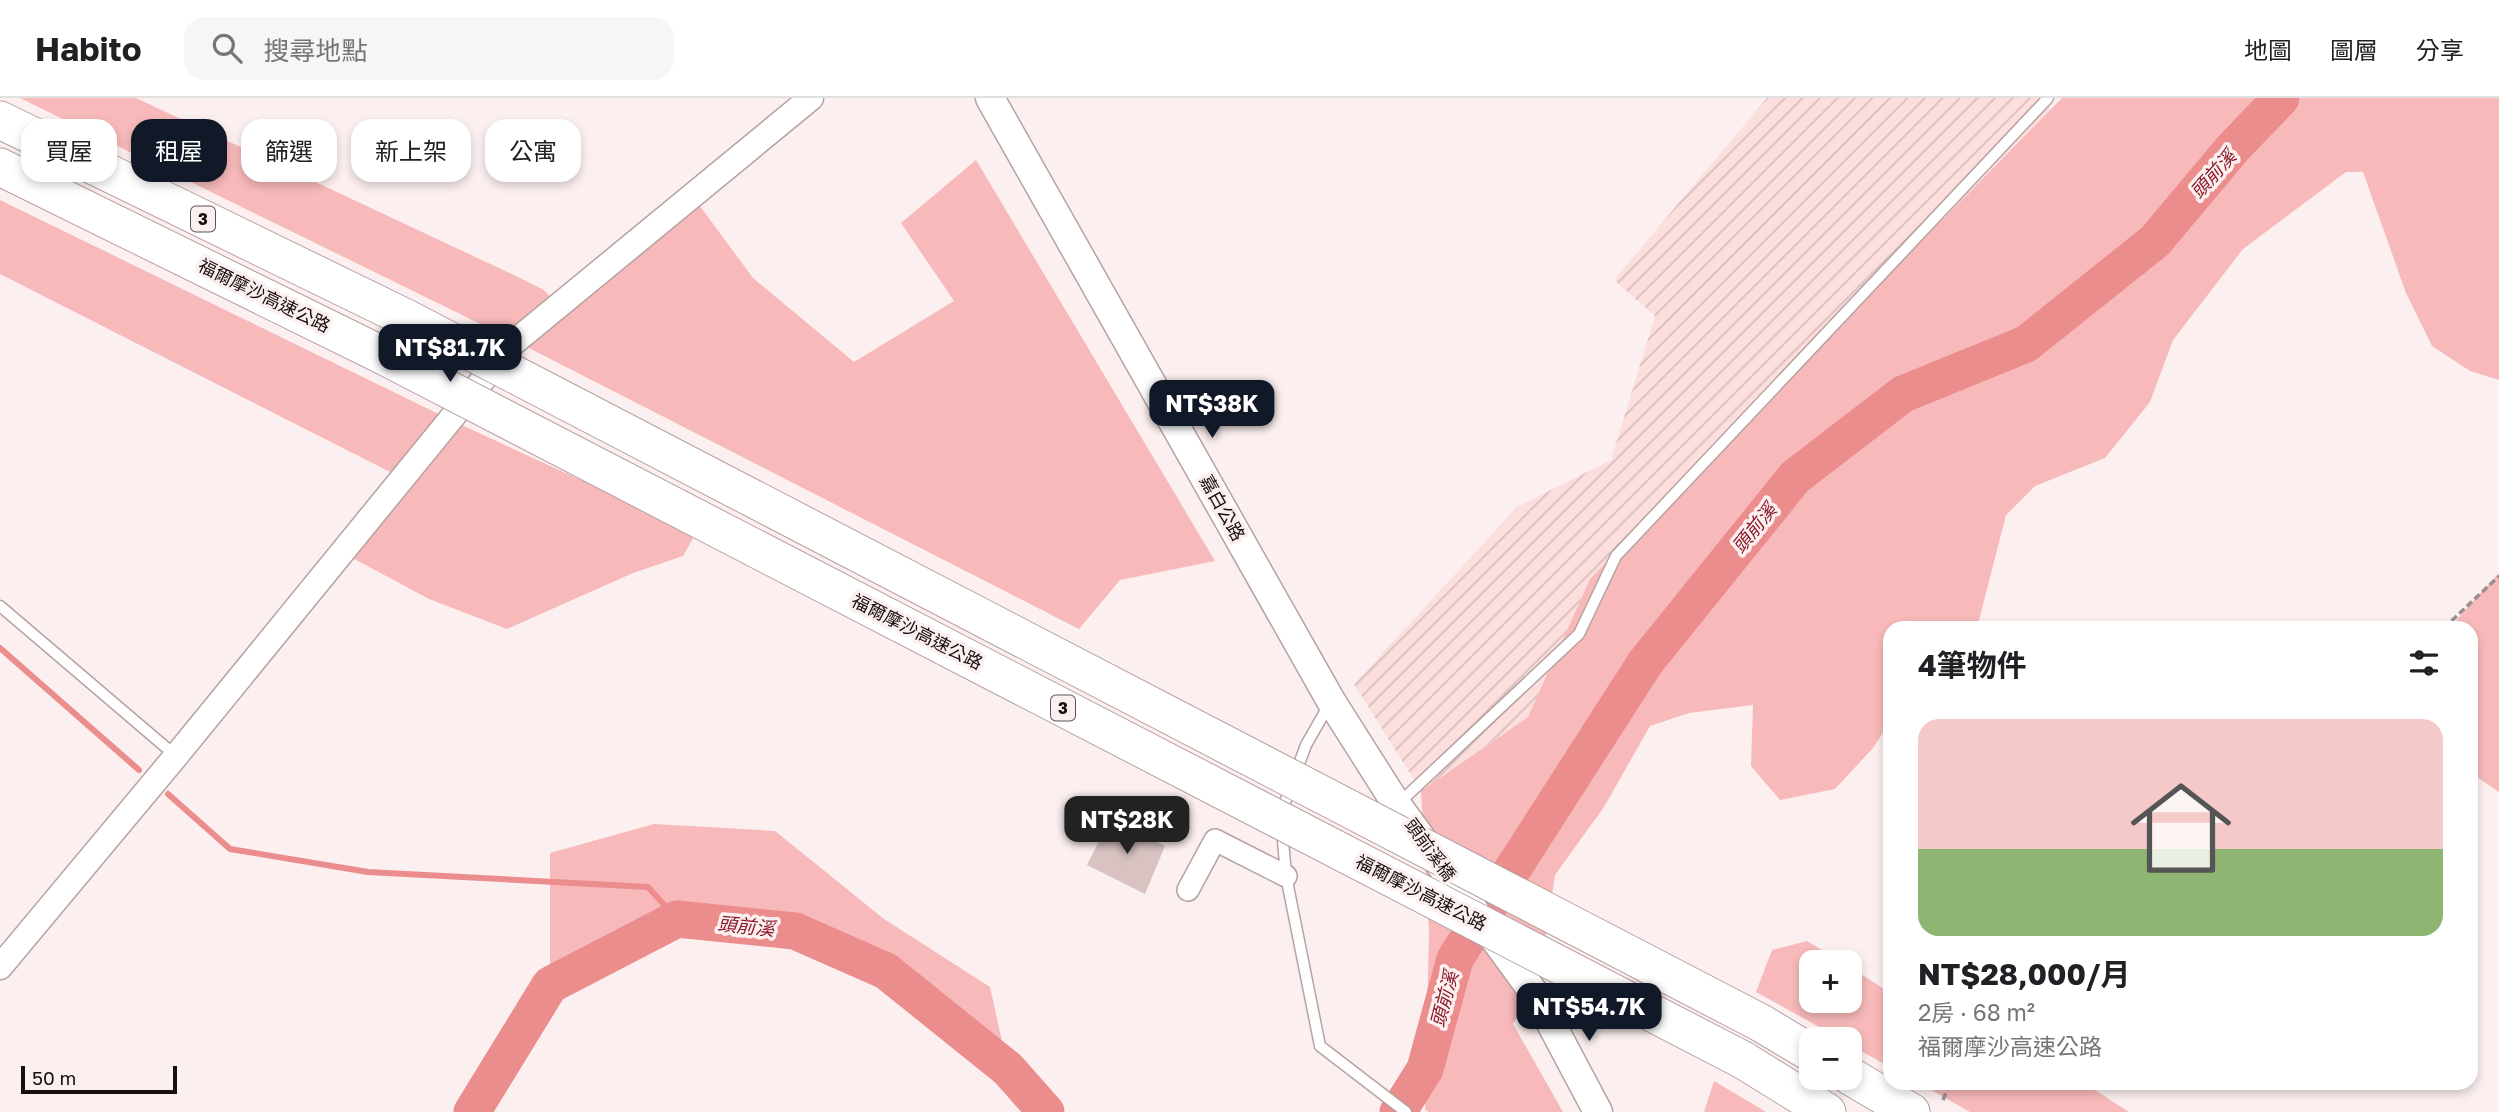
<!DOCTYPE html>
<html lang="zh-TW">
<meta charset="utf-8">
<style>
:root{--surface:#fff;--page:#f6f6f6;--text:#202124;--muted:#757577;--line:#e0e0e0;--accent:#111827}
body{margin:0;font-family:"Golos Text","Noto Sans TC",sans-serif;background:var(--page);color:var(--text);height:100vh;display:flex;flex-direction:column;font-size:26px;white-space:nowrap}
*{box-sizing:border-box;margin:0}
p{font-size:23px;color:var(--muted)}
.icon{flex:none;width:38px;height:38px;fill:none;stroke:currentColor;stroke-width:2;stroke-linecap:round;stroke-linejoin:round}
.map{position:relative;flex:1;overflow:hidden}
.details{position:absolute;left:1883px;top:523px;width:595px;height:469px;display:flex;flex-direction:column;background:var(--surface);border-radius:21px;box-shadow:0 4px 10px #0003}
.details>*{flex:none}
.guide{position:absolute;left:21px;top:21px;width:665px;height:63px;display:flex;gap:14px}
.controls{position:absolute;left:1799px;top:852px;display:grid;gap:14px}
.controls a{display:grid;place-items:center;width:63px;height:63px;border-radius:14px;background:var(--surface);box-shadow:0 4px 10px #0003;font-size:35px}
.scale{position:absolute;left:21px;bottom:18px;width:156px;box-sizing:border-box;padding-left:7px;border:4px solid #181010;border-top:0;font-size:19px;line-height:24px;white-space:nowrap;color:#181010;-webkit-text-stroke:5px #fcefef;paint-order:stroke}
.price{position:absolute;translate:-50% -60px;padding:0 16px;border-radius:14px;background:var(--accent);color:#fff;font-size:23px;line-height:46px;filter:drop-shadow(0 2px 4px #0008)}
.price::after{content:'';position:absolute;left:50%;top:42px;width:21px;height:16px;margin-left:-10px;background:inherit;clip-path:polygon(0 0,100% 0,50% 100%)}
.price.selected{background:#222;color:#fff}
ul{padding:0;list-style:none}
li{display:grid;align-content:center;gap:14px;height:371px;padding:0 35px}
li+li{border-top:2px solid var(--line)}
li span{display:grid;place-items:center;height:217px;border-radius:21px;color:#555}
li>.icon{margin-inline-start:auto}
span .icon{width:126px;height:126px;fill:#fffc;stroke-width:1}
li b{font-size:30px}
h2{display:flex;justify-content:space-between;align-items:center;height:84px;padding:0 35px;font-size:30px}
.chip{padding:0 24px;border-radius:21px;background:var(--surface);box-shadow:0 4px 10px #0003;font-size:24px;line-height:63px}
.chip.selected{background:var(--accent);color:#fff}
header{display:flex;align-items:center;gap:42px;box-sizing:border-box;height:98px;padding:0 35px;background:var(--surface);border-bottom:2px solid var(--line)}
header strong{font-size:33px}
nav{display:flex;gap:38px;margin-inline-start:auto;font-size:24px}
.search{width:490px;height:63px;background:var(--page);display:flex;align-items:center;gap:18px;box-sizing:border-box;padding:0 24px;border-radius:21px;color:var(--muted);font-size:26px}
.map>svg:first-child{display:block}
</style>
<header>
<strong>Habito</strong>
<div class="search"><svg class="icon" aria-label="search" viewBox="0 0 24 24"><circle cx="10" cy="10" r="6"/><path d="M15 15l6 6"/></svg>搜尋地點</div>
<nav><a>地圖</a><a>圖層</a><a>分享</a></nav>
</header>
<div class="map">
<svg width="2499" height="1014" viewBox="0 0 2499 1014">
<defs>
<pattern id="industrial-furrows" width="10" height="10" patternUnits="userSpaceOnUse" patternTransform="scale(1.75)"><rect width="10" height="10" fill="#fcdedd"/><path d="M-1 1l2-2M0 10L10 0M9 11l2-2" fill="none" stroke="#d7bdbd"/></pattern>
</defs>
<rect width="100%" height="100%" fill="#fcefef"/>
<polygon fill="url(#industrial-furrows)" points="1767,0 2048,0 2050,12 1590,481 1528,619 1421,693 1354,586 1517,409 1611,362 1655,218 1614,182"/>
<g fill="#f7b9b9">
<polygon points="20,0 136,0 516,178 544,192 562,212 694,100 753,180 854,264 954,203 901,125 976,62 1215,463 1120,482 1079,531 521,246"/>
<polygon points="2062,0 2499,0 2499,282 2470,273 2432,248 2406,195 2363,74 2346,74 2243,151 2173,242 2150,304 2105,360 2035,388 2006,417 1977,530 1890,530 1890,624 1873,650 1835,691 1780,702 1751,668 1753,607 1689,615 1650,628 1604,709 1555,777 1540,878 1513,926 1563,1014 1428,1014 1425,1011 1429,833 1421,693 1528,619 1590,481"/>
<polygon points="0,102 455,324 696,435 683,458 633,475 507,531 429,501 345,456 406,382 0,176"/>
<polygon points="2499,475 2499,694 2471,675 2471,530 2449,530"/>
<polygon points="654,726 775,733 884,821 990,889 1008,971 886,873 795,833 677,821 550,887 550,755"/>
<polygon points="1807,843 1842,864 1811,864 1811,903 1850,903 1850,869 1890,895 1890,969 1850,947 1850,942 1841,941 1756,894 1772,852"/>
<polygon points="1714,983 1766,1014 1704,1014"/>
<polygon points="1919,985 2084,985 2129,1014 1970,1014"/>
</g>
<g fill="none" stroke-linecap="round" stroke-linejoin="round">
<g stroke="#eb8c8d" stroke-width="6">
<polyline points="0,550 139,672"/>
<polyline points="168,696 230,751 368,774 648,789 677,821"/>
</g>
<g stroke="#eb8c8d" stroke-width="37">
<polyline points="472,1014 550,887 677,821 795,833 886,873 1008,971 1046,1014"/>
<polyline points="1398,1014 1425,971 1455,861 1645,565 1795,379 1903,296 2026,246 2155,143 2233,50 2281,0"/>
</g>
</g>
<polygon fill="#d8c3c2" points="1110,721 1165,748 1145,796 1087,767"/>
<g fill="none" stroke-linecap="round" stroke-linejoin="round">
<defs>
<g id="service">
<polyline points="0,508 176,658"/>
<polyline points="1399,705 1579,536 1616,458 2048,0"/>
<polyline points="1281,715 1306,647 1330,605"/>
<polyline points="1282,731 1286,778 1320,948 1406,1014"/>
</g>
<polyline id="minor" points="1188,792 1215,742 1286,778"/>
<polyline id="tertiary" points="0,869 176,658 512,246 811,0"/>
<polyline id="secondary" points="990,0 1331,603 1397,707 1537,899 1598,1014"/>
<g id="motorway">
<polyline points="0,22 406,220"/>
<polyline points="0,69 384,258"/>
<polyline points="1761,925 1811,955"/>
<polyline points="1743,962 1827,1014"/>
<polyline points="1850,978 1911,1014"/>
</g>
</defs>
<use href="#service" stroke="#b6a2a1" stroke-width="13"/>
<use href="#minor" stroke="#b6a2a1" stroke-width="24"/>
<use href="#tertiary" stroke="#b6a2a1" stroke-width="27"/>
<use href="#secondary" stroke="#b6a2a1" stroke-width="31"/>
<use href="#motorway" stroke="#b6a2a1" stroke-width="39"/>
<g stroke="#9a8f8f" stroke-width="3.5" stroke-dasharray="7 3.5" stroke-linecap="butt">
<polyline points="2444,530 2499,478"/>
<polyline points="1943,1002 1950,985"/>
</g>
<use href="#service" stroke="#fff" stroke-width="10"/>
<use href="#minor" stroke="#fff" stroke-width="21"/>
<use href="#tertiary" stroke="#fff" stroke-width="24"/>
<use href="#secondary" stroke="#fff" stroke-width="28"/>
<use href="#motorway" stroke="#fff" stroke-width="37"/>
<defs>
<g id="motorway-bridge">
<polyline points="406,220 1761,925"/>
<polyline points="384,258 1743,962"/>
</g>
</defs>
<use href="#motorway-bridge" stroke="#b6a2a1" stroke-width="39" stroke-linecap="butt"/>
<use href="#motorway-bridge" stroke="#fff" stroke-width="37"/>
</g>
<g text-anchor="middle" stroke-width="7" stroke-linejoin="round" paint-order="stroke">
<g fill="#fcefef" stroke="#5c5353" stroke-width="2">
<rect x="191" y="108.5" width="24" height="25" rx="5"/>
<rect x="1051" y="597.5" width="24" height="25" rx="5"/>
</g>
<g font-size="16" font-weight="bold" fill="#181010">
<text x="203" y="127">3</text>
<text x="1063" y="616">3</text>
</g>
<g font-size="18" fill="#181010" stroke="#fcefef">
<text transform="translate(264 198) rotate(26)" y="6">福爾摩沙高速公路</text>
<text transform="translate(1222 410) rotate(61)" y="6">嘉白公路</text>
<text transform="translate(917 534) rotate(27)" y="6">福爾摩沙高速公路</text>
<text transform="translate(1430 752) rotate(54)" y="6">頭前溪橋</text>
<text transform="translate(1421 795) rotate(27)" y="6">福爾摩沙高速公路</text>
</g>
<g font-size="19" font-style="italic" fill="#891929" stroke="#fcefef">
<text transform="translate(2213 76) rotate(-48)" y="7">頭前溪</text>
<text transform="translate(1754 430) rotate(-51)" y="7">頭前溪</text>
<text transform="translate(746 828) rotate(6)" y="7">頭前溪</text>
<text transform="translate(1444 901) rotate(-75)" y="7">頭前溪</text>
</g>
</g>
</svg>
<div class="controls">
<a>+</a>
<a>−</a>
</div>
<div class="scale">50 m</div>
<b class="price" style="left:450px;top:286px">NT$81.7K</b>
<b class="price" style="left:1212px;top:342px">NT$38K</b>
<b class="price selected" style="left:1127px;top:758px">NT$28K</b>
<b class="price" style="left:1589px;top:945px">NT$54.7K</b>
<div class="guide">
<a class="chip">買屋</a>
<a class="chip selected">租屋</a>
<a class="chip">篩選</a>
<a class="chip">新上架</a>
<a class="chip">公寓</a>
</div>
<section class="details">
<h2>4筆物件<svg class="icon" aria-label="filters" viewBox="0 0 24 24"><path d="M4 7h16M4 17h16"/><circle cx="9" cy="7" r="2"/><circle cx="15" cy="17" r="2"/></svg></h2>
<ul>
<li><span style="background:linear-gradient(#f6c9c9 60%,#8fb573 0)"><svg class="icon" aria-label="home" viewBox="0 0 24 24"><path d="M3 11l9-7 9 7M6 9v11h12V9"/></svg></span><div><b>NT$28,000/月</b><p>2房 · 68 m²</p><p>福爾摩沙高速公路</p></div></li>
</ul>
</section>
</div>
